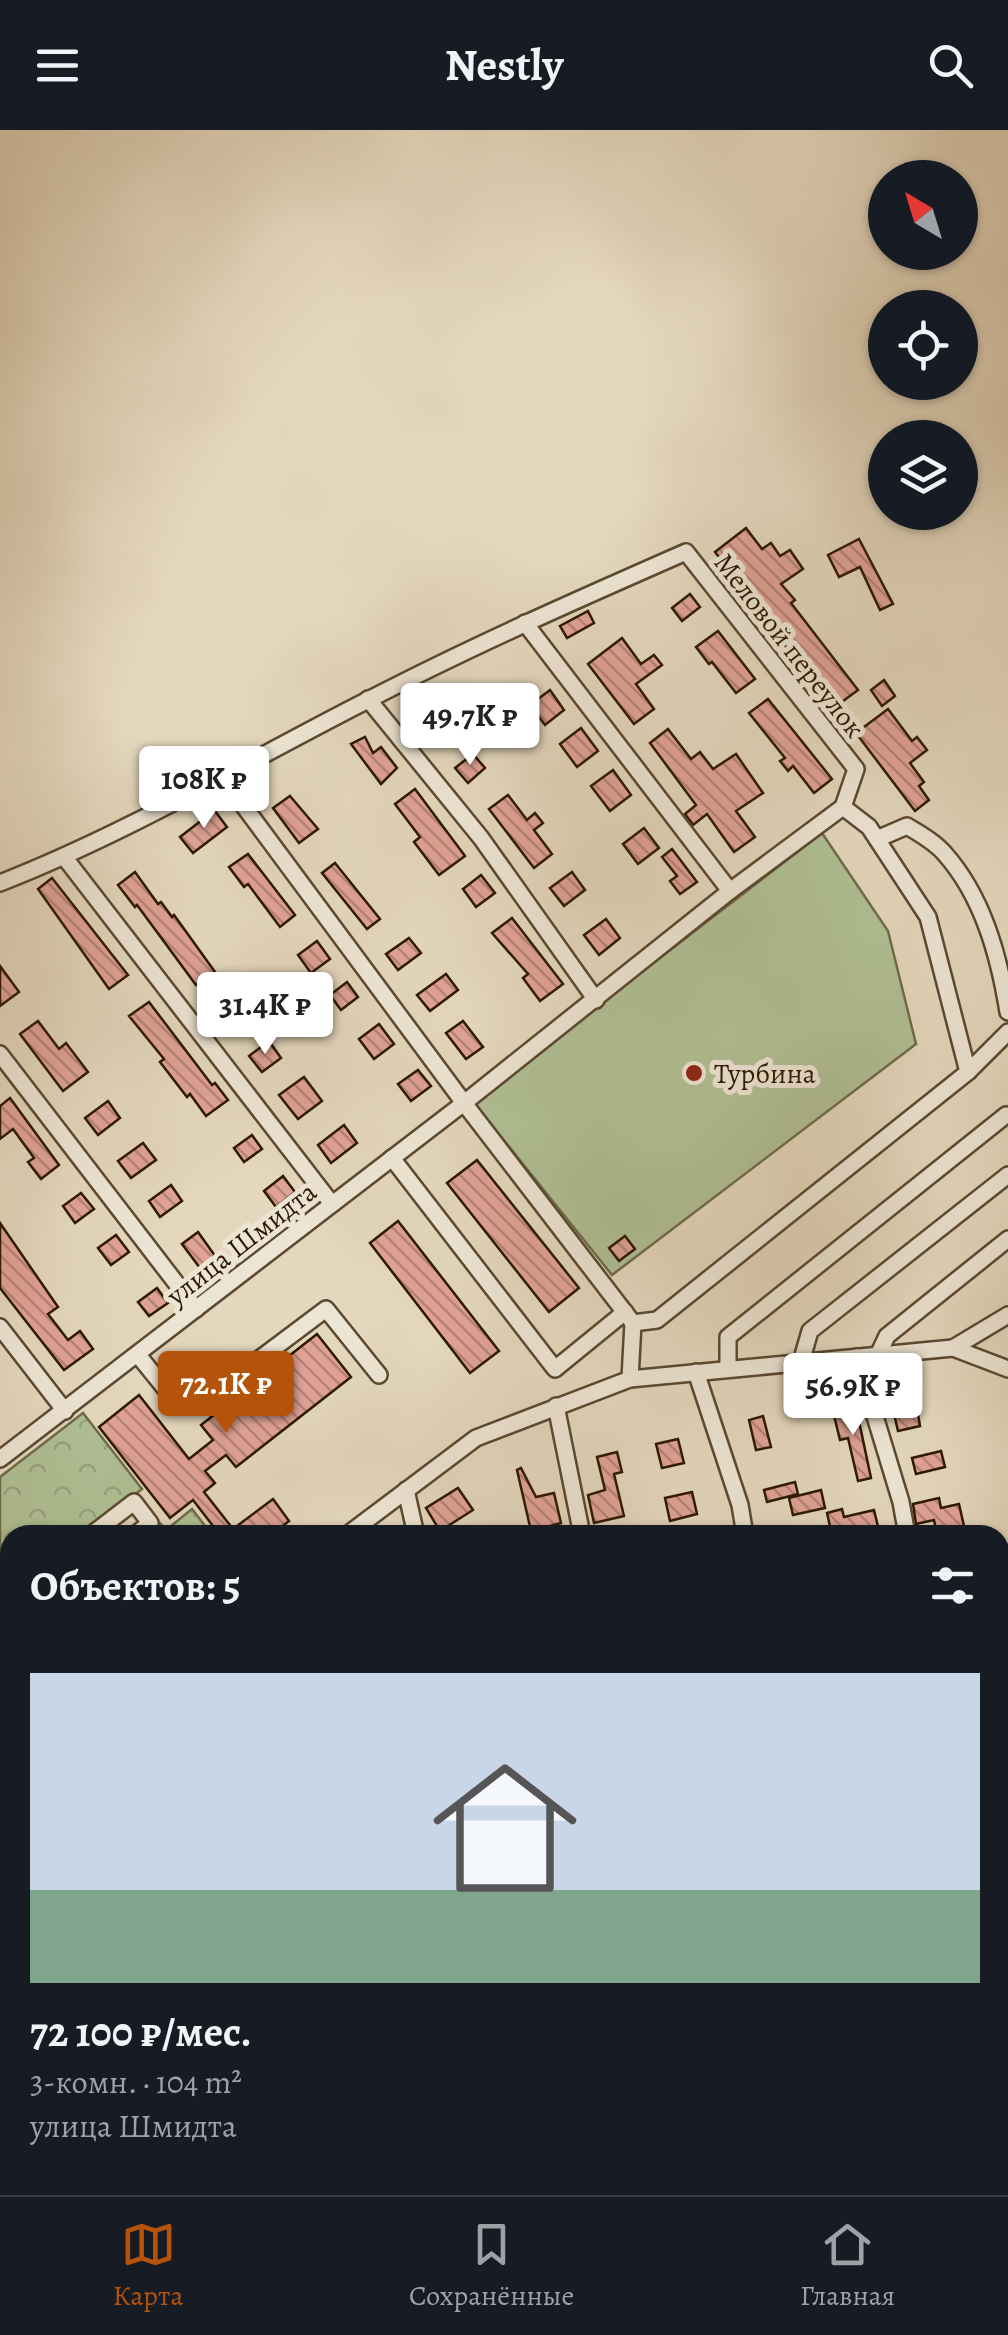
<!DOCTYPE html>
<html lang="ru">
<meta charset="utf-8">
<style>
:root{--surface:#171b24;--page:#20242c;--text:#f1f3f6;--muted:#9ea1a6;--line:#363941;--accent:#b45309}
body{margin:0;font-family:Alegreya,serif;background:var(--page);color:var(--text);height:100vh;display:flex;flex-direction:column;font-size:38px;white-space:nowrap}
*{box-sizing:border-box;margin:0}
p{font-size:32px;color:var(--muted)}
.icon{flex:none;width:55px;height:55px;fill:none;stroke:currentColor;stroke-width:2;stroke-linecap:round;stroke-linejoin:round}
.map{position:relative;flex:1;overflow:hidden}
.side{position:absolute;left:0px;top:1395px;width:1010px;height:670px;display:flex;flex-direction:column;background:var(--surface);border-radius:30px 30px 0 0;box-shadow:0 2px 8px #0004}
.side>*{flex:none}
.needle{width:65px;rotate:322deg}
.controls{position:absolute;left:868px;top:30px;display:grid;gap:20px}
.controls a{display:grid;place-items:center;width:110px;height:110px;border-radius:50%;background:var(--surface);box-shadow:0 2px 8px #0004;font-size:50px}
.price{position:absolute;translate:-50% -85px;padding:0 22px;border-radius:10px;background:#fff;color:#222;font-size:32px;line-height:65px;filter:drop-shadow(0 2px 5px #0008)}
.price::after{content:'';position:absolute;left:50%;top:60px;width:30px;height:22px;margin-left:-15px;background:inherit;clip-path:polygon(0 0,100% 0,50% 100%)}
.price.selected{background:var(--accent);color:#fff}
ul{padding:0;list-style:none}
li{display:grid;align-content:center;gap:20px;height:530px;padding:0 30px}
li span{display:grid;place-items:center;height:310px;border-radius:0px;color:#555}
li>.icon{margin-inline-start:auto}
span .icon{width:180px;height:180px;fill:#fffc;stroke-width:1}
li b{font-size:42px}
h2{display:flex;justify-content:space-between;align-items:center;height:120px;padding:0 30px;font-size:42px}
header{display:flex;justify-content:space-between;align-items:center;height:130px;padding:0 30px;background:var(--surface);font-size:45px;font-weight:700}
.menu{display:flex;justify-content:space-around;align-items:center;height:140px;border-top:2px solid var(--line);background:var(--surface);font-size:28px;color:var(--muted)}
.menu a{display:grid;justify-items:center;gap:5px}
.menu .selected{color:var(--accent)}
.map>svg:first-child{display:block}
</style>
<header><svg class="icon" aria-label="menu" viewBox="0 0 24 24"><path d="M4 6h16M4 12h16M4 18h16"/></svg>Nestly<svg class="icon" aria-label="search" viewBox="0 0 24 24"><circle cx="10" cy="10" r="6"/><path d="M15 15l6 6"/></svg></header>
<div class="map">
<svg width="1008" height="2065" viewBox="0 0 1008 2065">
<defs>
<pattern id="forest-crowns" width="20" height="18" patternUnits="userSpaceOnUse" patternTransform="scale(2.5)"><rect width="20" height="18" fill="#b0bf94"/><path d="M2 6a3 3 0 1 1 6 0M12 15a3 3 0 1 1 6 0" fill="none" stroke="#98a37e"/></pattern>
<pattern id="building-back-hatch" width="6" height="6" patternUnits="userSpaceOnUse" patternTransform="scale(2.5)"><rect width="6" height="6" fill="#e0a296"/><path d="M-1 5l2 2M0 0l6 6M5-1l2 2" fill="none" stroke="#b68378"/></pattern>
</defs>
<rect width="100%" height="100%" fill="#e4d7bd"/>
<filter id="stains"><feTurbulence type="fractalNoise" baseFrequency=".002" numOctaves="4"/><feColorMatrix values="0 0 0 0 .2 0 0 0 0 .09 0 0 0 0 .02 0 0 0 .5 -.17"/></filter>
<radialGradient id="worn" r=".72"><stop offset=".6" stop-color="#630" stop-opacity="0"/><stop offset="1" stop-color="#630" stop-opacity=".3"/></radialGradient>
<g fill="url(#forest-crowns)" stroke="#6e6c4a" stroke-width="2.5">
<polygon points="83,1283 142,1359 82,1405 10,1405 10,1453 0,1458 0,1347"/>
<polygon points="192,1379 212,1405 144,1405 160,1393 166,1400"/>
<polygon points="8,1509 10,1510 10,1621 0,1593 0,1515"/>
</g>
<polygon fill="#b0bf94" stroke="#6e6c4a" stroke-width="2.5" points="822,703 888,801 916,914 612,1145 473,972"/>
<g fill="url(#building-back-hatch)" stroke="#2c1801" stroke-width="2.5">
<polygon points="746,398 762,419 771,413 780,426 790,420 803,439 781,454 795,470 791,473 858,560 835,577 806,538 803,540 774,502 777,500 715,422"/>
<polygon points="859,409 893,474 880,480 860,437 839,447 828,425"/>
<polygon points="690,464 700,477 682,491 672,478"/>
<polygon points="588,481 594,493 567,508 560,496"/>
<polygon points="718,501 755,549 736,563 712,532 709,534 696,517"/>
<polygon points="622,508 641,534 654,525 662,535 636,554 654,579 634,594 588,534"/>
<polygon points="884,550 895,566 882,576 871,560"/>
<polygon points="550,560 564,580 545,595 530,575"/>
<polygon points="432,564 442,576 435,582 448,598 434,609 411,581"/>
<polygon points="768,569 832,649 814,663 793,636 788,641 780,631 785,628 749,583"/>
<polygon points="888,579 912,611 917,607 927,620 910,633 924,652 919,656 929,670 915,681 856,603"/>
<polygon points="581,598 598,621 577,637 560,614"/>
<polygon points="668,599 691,629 700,622 713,639 736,624 763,663 736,681 755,707 734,722 707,684 693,695 685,684 696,675 650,613"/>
<polygon points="365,607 373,623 381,617 397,638 381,654 351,614"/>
<polygon points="473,624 485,638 468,653 455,638"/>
<polygon points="613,640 631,665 610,681 591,656"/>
<polygon points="415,659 465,726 439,745 414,712 420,707 395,674"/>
<polygon points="508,665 527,690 535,683 543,693 534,700 552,724 534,738 489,679"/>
<polygon points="290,666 318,699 299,713 273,678"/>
<polygon points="212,677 227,697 193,723 180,707 202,690 200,687"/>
<polygon points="644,698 659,718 638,734 623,714"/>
<polygon points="672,719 697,752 680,764 670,751 677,746 662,727"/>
<polygon points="248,724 295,785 280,797 248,754 244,757 229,737"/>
<polygon points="335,733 380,789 367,799 322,743"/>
<polygon points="135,742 158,774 161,772 172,787 174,785 215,842 196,855 137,775 135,777 118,755"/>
<polygon points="572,742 585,760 564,776 550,758"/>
<polygon points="481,745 495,763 476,777 463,759"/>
<polygon points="52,748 128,845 109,859 38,759"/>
<polygon points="512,788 563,854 540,871 523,848 528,844 492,803"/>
<polygon points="606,789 620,808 599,825 584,805"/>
<polygon points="409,808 421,823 398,840 386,824"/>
<polygon points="317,811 330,829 311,843 298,825"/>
<polygon points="0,836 19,862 0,876"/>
<polygon points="446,844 458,860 430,881 417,865"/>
<polygon points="347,852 358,867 341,880 330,865"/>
<polygon points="239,870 252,888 233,902 220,885"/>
<polygon points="149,872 212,955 215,953 228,970 206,986 190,964 187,967 160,932 164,929 129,886"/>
<polygon points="38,891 59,919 66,913 88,942 63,961 20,904"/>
<polygon points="463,891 483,917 466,929 446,903"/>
<polygon points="379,894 394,914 374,929 359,909"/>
<polygon points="269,911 281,928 262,942 249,926"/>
<polygon points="418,940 431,956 411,971 398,954"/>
<polygon points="304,947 322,971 298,989 279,965"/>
<polygon points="10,968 59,1035 41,1049 28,1032 34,1028 13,999 0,1009 0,976"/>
<polygon points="108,971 120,988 98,1005 85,988"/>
<polygon points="344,995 357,1013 331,1033 318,1015"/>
<polygon points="252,1005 262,1019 244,1032 234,1018"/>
<polygon points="143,1013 156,1030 131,1048 118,1031"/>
<polygon points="477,1030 579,1158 549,1182 447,1053"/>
<polygon points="283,1046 295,1062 276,1077 264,1061"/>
<polygon points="171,1055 182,1071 160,1087 149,1071"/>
<polygon points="81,1063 94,1079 75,1093 63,1076"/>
<polygon points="398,1091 499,1221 470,1243 370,1113"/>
<polygon points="0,1093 58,1177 48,1184 68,1210 80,1201 93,1219 64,1240 0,1158"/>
<polygon points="198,1102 218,1130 203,1142 182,1114"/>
<polygon points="116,1105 129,1122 111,1135 98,1118"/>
<polygon points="625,1106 635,1119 619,1131 609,1118"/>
<polygon points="157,1158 168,1173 149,1186 138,1172"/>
<polygon points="317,1204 351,1247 236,1337 226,1325 205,1341 215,1353 204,1362 233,1399 273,1369 289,1391 271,1405 220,1405 193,1370 170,1388 99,1297 139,1265 189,1329 213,1310 201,1295"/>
<polygon points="910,1236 920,1296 898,1301 892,1275 900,1273 893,1240"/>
<polygon points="844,1274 845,1279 856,1277 871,1348 858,1351 848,1308 840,1310 832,1277"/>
<polygon points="763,1286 771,1317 756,1320 749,1290"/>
<polygon points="678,1309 684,1333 662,1338 656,1314"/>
<polygon points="941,1321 945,1337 916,1344 912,1328"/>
<polygon points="617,1322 622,1342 614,1344 624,1386 594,1393 588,1365 605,1360 597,1327"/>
<polygon points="521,1338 536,1367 554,1363 561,1393 531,1401 517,1340"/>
<polygon points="795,1352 798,1364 767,1372 764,1360"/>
<polygon points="458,1358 473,1380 440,1401 426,1378"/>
<polygon points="821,1360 825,1378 793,1385 789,1368"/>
<polygon points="692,1362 697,1384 670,1391 665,1368"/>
<polygon points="939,1368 941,1378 959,1374 966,1405 937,1405 934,1390 916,1394 913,1374"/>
<polygon points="842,1379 844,1387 874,1380 880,1405 863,1405 862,1399 832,1405 827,1383"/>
</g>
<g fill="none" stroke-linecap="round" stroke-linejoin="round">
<defs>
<g id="minor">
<polyline points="525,493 730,761"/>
<polyline points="368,569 481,708 596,870"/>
<polyline points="223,648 464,973 633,1193 630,1249"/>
<path d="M877,709L907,696C920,704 935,712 945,724C983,767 999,826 1008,882"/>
<polyline points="65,728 332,1074"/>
<path d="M0,753C128,703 246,632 368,570C472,516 579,469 686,422L856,639L843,677L730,761L464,973L0,1329"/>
<polyline points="0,924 196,1179"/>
<polyline points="968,942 1008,902"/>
<polyline points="392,1028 555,1239 625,1182"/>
<polyline points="633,1193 657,1190 968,942 928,787 869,697 843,677"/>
<polyline points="0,1197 65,1281"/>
<polyline points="953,1218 1008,1185"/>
<polyline points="138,1225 172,1267 210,1266 326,1179 379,1245"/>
<polyline points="878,1225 887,1206 1008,1109"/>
<polyline points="857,1227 901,1372 907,1405"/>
<polyline points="801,1232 810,1201 1008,1045"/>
<polyline points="728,1239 728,1207 1006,985"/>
<polyline points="696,1242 740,1375 745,1405"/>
<polyline points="556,1276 582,1405"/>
<polyline points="406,1360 416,1405"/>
<polyline points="91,1405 134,1372 150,1393 135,1405"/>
<polyline points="347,1405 476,1308 630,1249 953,1218 1008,1239"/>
<polyline points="0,1475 10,1467"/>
<polyline points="0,1506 10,1499"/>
<polyline points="0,1659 10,1651"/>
<polyline points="0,1735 10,1769"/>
<polyline points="1000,1870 1008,1902"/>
<polyline points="0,1947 10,1945"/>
<polyline points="1000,1960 1008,1958"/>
<polyline points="401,2055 403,2065"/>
<polyline points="719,2055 721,2065"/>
<polyline points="884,2055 887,2065"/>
<polyline points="514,2065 563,2055"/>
</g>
</defs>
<use href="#minor" stroke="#5a4830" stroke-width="20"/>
<use href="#minor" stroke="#ede5d4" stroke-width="15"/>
</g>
<circle fill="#8f2418" stroke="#ede5d4" stroke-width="4" cx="694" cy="943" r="10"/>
<g text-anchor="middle" stroke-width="10" stroke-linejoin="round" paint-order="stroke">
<g font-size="28" fill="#2c1801" stroke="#ede5d4">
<text transform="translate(790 515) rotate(52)" y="10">Меловой переулок</text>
<text transform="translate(241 1113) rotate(-38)" y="10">улица Шмидта</text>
</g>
<g font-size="28" fill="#2c1801" stroke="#ede5d4" text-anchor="start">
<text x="714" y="953">Турбина</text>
</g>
</g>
<rect width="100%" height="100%" filter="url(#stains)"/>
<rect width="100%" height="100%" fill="url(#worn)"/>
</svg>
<div class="controls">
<a><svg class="needle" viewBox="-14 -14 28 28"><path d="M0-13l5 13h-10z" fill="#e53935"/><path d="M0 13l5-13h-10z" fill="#9ea1a6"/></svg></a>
<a><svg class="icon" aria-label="locate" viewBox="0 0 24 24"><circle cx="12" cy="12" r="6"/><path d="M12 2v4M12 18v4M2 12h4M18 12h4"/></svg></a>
<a><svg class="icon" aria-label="layers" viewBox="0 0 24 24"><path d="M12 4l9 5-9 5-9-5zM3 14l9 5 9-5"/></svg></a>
</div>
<b class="price" style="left:470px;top:638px">49.7K ₽</b>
<b class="price" style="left:204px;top:701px">108K ₽</b>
<b class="price" style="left:265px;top:927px">31.4K ₽</b>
<b class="price selected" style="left:226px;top:1306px">72.1K ₽</b>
<b class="price" style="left:853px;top:1308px">56.9K ₽</b>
<section class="side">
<h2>Объектов: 5<svg class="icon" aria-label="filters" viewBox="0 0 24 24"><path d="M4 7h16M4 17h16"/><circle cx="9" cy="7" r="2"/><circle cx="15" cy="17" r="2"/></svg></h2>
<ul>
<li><span style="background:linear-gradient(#c9d6e8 70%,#7fa58c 0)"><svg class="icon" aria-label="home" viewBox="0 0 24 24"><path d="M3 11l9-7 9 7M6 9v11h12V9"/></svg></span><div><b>72 100 ₽/мес.</b><p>3-комн. · 104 m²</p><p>улица Шмидта</p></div></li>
</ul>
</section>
</div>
<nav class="menu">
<a class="selected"><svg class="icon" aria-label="map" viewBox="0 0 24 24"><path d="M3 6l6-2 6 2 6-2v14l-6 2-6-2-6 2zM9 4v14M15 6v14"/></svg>Карта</a>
<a><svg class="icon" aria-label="saved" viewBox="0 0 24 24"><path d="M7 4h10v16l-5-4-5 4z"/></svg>Сохранённые</a>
<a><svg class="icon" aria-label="home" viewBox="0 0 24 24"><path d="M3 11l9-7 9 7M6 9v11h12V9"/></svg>Главная</a>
</nav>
